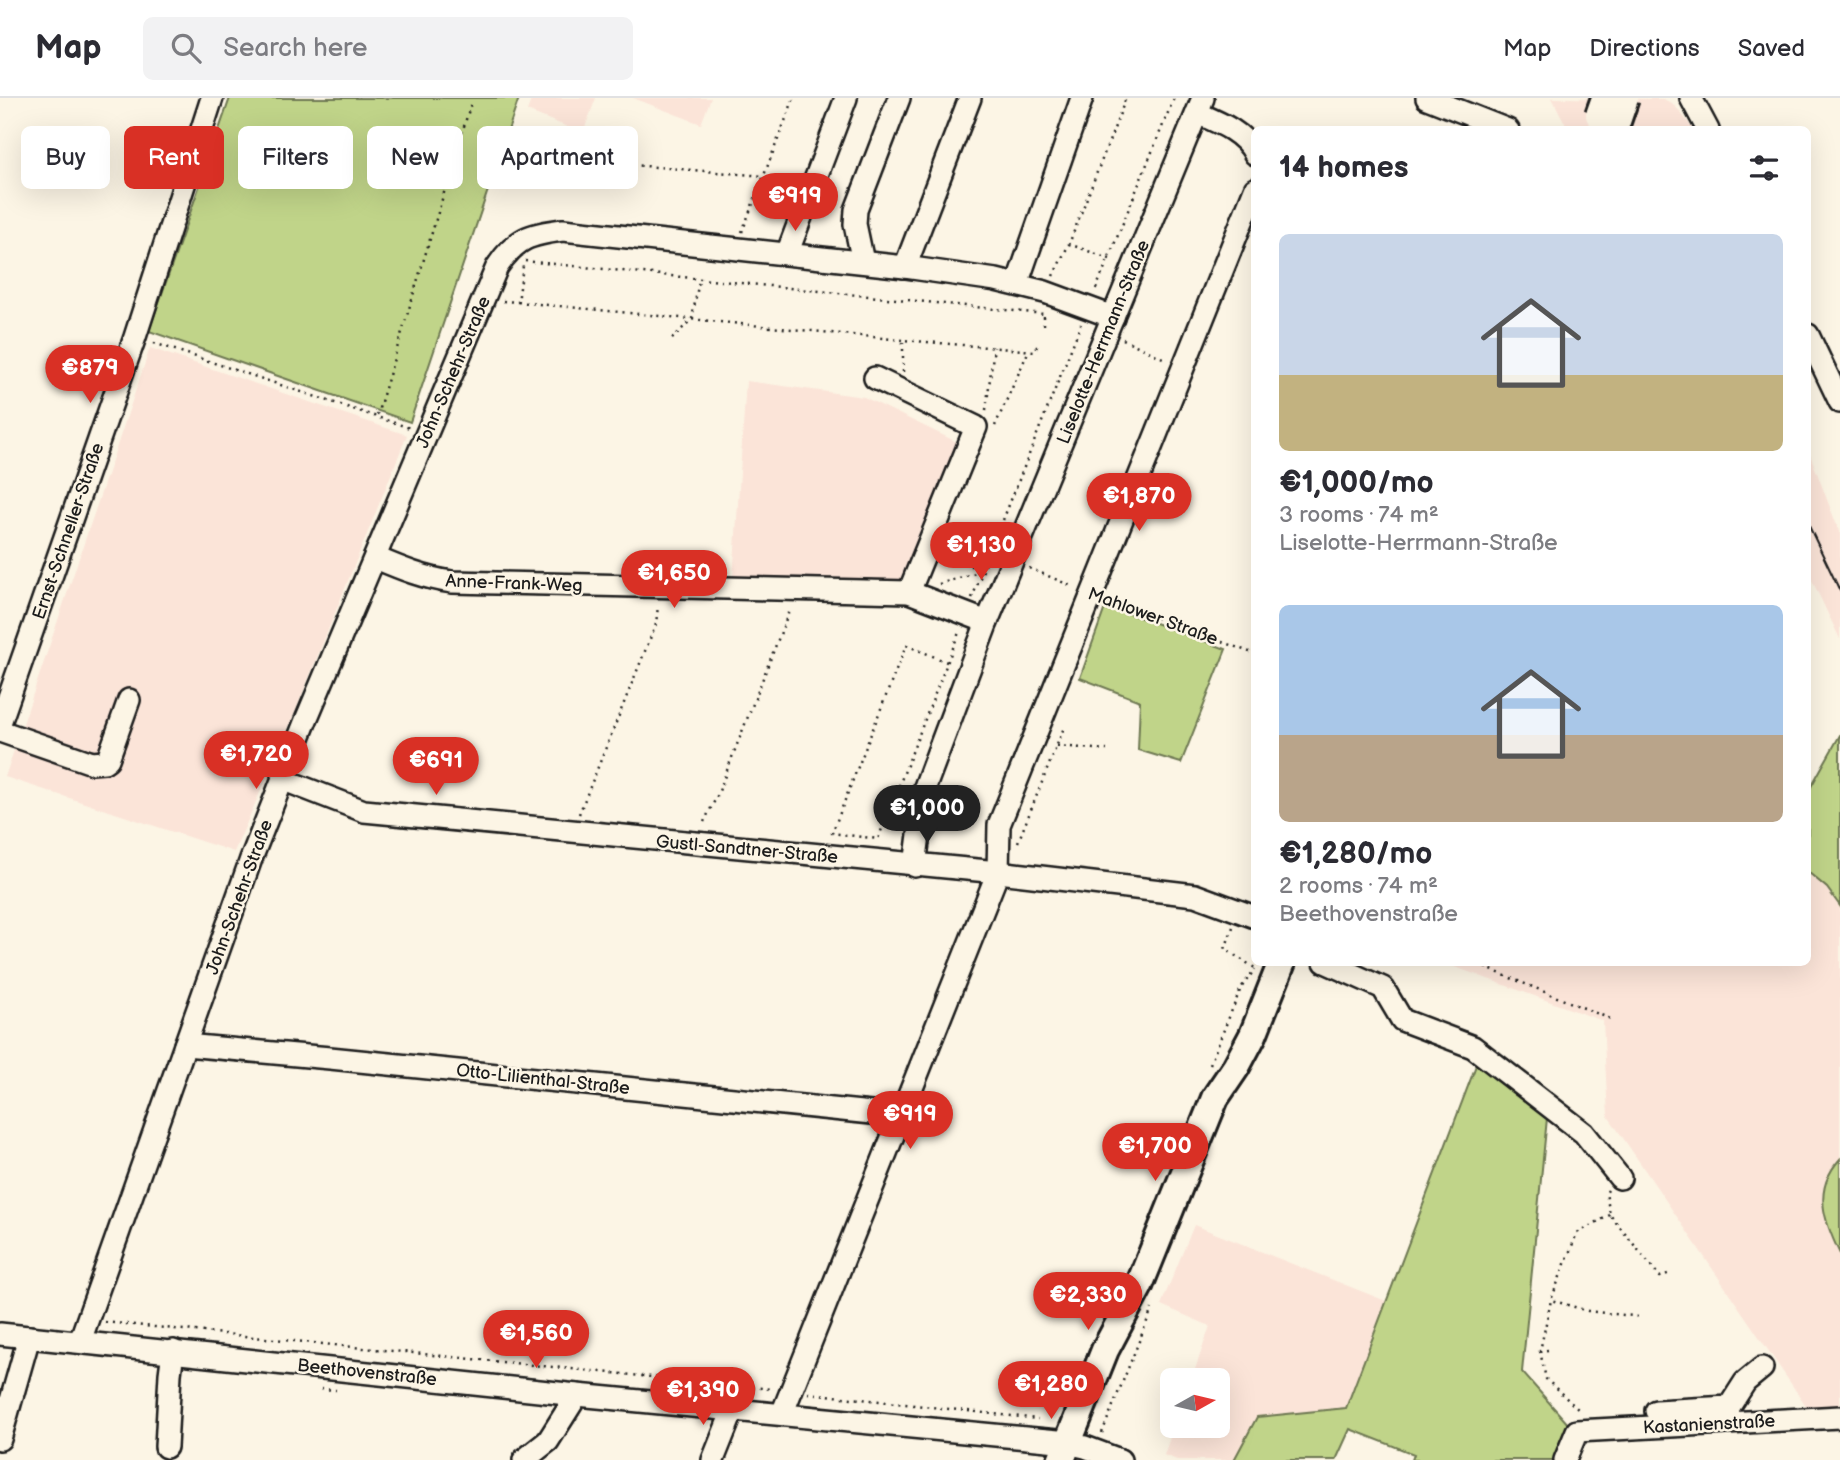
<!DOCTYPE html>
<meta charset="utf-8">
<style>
:root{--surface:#fff;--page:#f2f2f3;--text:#2b2b33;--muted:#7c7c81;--line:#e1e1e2;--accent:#d93025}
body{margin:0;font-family:"Balsamiq Sans",sans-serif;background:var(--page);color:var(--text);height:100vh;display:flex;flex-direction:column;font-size:26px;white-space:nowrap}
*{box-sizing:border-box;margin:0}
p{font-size:23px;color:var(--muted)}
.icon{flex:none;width:38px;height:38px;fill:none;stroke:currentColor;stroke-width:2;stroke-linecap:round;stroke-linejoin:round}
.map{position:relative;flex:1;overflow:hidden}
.sheet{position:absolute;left:1251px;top:28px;width:560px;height:840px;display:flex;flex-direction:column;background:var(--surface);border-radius:10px;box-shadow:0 7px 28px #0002}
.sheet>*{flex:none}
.top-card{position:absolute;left:21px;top:28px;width:665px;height:63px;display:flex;gap:14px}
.needle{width:46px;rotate:82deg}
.fabs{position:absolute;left:1160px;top:1270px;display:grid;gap:14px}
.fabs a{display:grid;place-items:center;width:70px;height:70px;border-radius:10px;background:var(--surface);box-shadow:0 7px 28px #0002;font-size:35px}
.price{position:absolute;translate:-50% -60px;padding:0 16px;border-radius:24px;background:var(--accent);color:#fff;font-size:23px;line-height:46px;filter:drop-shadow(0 2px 4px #0008)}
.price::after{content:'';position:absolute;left:50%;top:42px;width:21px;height:16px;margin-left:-10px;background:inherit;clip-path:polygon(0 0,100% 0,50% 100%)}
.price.active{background:#222;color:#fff}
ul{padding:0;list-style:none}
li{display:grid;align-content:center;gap:14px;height:371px;padding:0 28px}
li span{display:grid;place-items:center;height:217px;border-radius:10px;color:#555}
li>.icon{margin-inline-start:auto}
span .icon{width:126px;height:126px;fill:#fffc;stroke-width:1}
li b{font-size:30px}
h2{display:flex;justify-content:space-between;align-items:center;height:84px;padding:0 28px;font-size:30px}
.chip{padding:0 24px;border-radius:10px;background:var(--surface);box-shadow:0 7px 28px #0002;font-size:24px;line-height:63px}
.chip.active{background:var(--accent);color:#fff}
header{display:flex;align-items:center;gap:42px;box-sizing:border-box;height:98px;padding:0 35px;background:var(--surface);border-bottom:2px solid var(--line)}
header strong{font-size:33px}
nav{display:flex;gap:38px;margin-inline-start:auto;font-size:24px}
.search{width:490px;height:63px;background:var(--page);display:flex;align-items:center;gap:18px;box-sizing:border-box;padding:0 24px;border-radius:10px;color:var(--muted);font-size:26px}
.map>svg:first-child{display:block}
</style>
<header>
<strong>Map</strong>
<div class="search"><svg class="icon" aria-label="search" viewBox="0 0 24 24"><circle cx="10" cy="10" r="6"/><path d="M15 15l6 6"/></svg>Search here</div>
<nav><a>Map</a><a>Directions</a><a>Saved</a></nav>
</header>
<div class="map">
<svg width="1840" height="1362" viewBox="0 0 1840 1362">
<rect width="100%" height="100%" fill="#fcf5e5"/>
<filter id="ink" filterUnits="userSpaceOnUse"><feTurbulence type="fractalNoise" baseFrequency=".0143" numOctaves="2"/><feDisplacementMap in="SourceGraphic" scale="14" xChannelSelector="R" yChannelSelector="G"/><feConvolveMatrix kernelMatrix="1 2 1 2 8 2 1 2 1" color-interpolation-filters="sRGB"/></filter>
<g filter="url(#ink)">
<g fill="#fbe4d8">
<polygon points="532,0 596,0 583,35 527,13"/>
<polygon points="633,0 711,0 701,26"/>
<polygon points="1552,0 1663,1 1672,5 1681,15 1693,31 1568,31"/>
<polygon points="150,250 407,337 295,614 234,754 5,679"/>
<polygon points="746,283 864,299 961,346 902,486 733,481"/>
<polygon points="1808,351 1840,436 1840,541 1808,474"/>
<polygon points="1808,774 1827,790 1840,808 1840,1311 1809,1312 1608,1018 1603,923 1444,865 1808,864"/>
<polygon points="1194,1127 1386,1203 1346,1310 1257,1319 1234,1362 1177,1362 1164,1357 1174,1328 1218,1328 1218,1283 1191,1283 1210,1228 1161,1207"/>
</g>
<g fill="#c0d489" stroke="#6e7852" stroke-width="2">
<polygon points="230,0 519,0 410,324 149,233"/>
<polygon points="1106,507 1226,551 1181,665 1138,652 1140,603 1080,580"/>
<polygon points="1840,637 1840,808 1827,790 1808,774 1808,694"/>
<polygon points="1478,962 1547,1020 1522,1274 1569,1327 1553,1362 1412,1362 1414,1356 1350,1331 1336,1362 1234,1362 1257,1319 1346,1310"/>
<path d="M1840,1061V1156C1824,1123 1812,1092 1840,1061Z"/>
</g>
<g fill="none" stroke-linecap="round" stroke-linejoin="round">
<defs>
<g id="minor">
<polyline points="1427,0 1508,32"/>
<polyline points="1691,0 1708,32"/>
<path d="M1197,15C1218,24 1244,34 1255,56"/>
<polyline points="787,156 846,0"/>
<polyline points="863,164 855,126 856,112 899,0"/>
<polyline points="905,169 970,0"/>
<polyline points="1017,186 1082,0"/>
<polyline points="1808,237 1840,304"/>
<polyline points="875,280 976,329 909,494"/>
<path d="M376,460C402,471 424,480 452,484L909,494L987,524"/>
<polyline points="0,625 135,239 212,0"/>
<polyline points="0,633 92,665 104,664 108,661 129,602"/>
<polyline points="284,682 364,713 998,774 1195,797 1255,819"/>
<polyline points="915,768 925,689 987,524 1203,0"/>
<polyline points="1325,864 1383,890 1402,922 1473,949 1584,1035 1620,1080"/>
<polyline points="185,947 330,960 901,1018"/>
<polyline points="0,1236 577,1297 1058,1343 1085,1349 1120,1362"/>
<path d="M80,1243L251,761L306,622L497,169C516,140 530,136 563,132L905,169L996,182L1045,194L1113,219"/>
<polyline points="1656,1313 1729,1309 1745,1284 1762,1270"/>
<polyline points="782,1316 998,774 999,727 1255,91"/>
<polyline points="0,1341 29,1239"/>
<polyline points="166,1349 170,1276 173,1253"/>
<polyline points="524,1362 548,1343 577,1297"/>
<polyline points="713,1362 733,1312"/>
<polyline points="1565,1362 1577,1333 1840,1319"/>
</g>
<polyline id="major" points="1061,1362 1105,1252 1139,1188 1215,1000 1236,969 1253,937 1282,864"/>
</defs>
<use href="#minor" stroke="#1c1c1c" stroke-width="26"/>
<use href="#major" stroke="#1c1c1c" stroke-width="32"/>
<g stroke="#1c1c1c" stroke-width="2.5" stroke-dasharray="2 5" stroke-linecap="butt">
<polyline points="549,60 764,78"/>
<polyline points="742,134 794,0"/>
<polyline points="1110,161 1069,146 1126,0"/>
<polyline points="525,163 1044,216"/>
<polyline points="1053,178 1069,146"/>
<polyline points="1096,191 1174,0"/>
<polyline points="503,203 518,204 523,168"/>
<polyline points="518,204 903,242"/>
<polyline points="1044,227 1044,217"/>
<polyline points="672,241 692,221 699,182"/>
<polyline points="1123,241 1167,262"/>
<polyline points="154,245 410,330"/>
<polyline points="903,274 903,242 1035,253 1038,246"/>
<polyline points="986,312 994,249"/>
<polyline points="377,317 471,5"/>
<polyline points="995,328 1029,252"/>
<polyline points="1029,470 1074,489"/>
<polyline points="939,486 982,473 945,456 946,455"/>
<polyline points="972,500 1081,226"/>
<polyline points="1110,503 1255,556"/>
<polyline points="947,564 906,547 832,735 878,741 960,532"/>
<polyline points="1057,648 1107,652"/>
<polyline points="579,716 656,526 658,508"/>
<polyline points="704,724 717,698 788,516 788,511"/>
<polyline points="1018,744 1065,627"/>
<polyline points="1233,829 1225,851 1255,870"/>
<polyline points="1472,864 1613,922"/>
<polyline points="1210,966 1241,890 1255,871"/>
<polyline points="1608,1092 1606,1095 1610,1117 1660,1179 1670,1175"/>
<polyline points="1610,1117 1577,1135 1551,1202 1588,1213 1641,1219"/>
<polyline points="105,1224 771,1291"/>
<polyline points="1548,1252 1540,1253 1551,1202"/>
<polyline points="1540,1253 1546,1281 1581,1314"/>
<polyline points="321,1291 336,1292"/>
<polyline points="808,1295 1038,1321"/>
<polyline points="1102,1335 1152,1211"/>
</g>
<use href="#minor" stroke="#fcf5e5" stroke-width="21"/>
<use href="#major" stroke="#fcf5e5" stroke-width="26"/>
<g stroke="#1c1c1c" stroke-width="2">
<polyline points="1603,0 1618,32"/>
<polyline points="1808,426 1840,493"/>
</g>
<defs>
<g id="major-bridge">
<polyline points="1599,17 1605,0"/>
<polyline points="1614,32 1625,0"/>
</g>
</defs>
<use href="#major-bridge" stroke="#1c1c1c" stroke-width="32" stroke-linecap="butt"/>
<use href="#major-bridge" stroke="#fcf5e5" stroke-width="26"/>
</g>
</g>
<g text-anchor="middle" stroke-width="5" stroke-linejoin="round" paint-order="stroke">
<g font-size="18" fill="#1c1c1c" stroke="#fcf5e5">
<text transform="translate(1103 244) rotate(-68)" y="6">Liselotte-Herrmann-Straße</text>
<text transform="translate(453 274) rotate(-67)" y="6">John-Schehr-Straße</text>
<text transform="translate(68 433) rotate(-71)" y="6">Ernst-Schneller-Straße</text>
<text transform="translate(514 485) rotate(2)" y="6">Anne-Frank-Weg</text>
<text transform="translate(1153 518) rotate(20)" y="6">Mahlower Straße</text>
<text transform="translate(747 751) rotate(5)" y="6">Gustl-Sandtner-Straße</text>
<text transform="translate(239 799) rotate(-70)" y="6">John-Schehr-Straße</text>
<text transform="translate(543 981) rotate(6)" y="6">Otto-Lilienthal-Straße</text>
<text transform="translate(367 1274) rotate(6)" y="6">Beethovenstraße</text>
<text transform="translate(1709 1326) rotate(-3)" y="6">Kastanienstraße</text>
</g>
</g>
</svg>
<div class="fabs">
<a><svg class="needle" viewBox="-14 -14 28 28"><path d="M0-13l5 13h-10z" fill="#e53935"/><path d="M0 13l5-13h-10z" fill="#7c7c81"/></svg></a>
</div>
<b class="price" style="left:795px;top:135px">€919</b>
<b class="price" style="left:90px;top:307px">€879</b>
<b class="price" style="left:1139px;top:435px">€1,870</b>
<b class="price" style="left:981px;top:484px">€1,130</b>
<b class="price" style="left:674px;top:512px">€1,650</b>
<b class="price" style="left:256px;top:693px">€1,720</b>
<b class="price" style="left:436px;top:699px">€691</b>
<b class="price active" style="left:927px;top:747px">€1,000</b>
<b class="price" style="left:910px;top:1053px">€919</b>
<b class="price" style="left:1155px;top:1085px">€1,700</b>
<b class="price" style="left:1088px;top:1234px">€2,330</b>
<b class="price" style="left:536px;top:1272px">€1,560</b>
<b class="price" style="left:1051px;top:1323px">€1,280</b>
<b class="price" style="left:703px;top:1329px">€1,390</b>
<div class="top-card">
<a class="chip">Buy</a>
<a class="chip active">Rent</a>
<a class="chip">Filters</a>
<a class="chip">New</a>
<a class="chip">Apartment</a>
</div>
<section class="sheet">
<h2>14 homes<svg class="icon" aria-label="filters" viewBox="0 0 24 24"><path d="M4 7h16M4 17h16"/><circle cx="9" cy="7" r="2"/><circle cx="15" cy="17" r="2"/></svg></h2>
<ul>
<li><span style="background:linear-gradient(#c9d6e8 65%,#c2b280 0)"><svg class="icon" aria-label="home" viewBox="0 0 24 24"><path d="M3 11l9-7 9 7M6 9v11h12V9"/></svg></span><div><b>€1,000/mo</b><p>3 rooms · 74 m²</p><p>Liselotte-Herrmann-Straße</p></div></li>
<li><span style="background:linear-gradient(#a9c7e8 60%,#b9a48a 0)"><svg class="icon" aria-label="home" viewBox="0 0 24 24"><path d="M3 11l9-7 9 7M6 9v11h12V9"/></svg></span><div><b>€1,280/mo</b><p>2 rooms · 74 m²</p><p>Beethovenstraße</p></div></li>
</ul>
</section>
</div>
